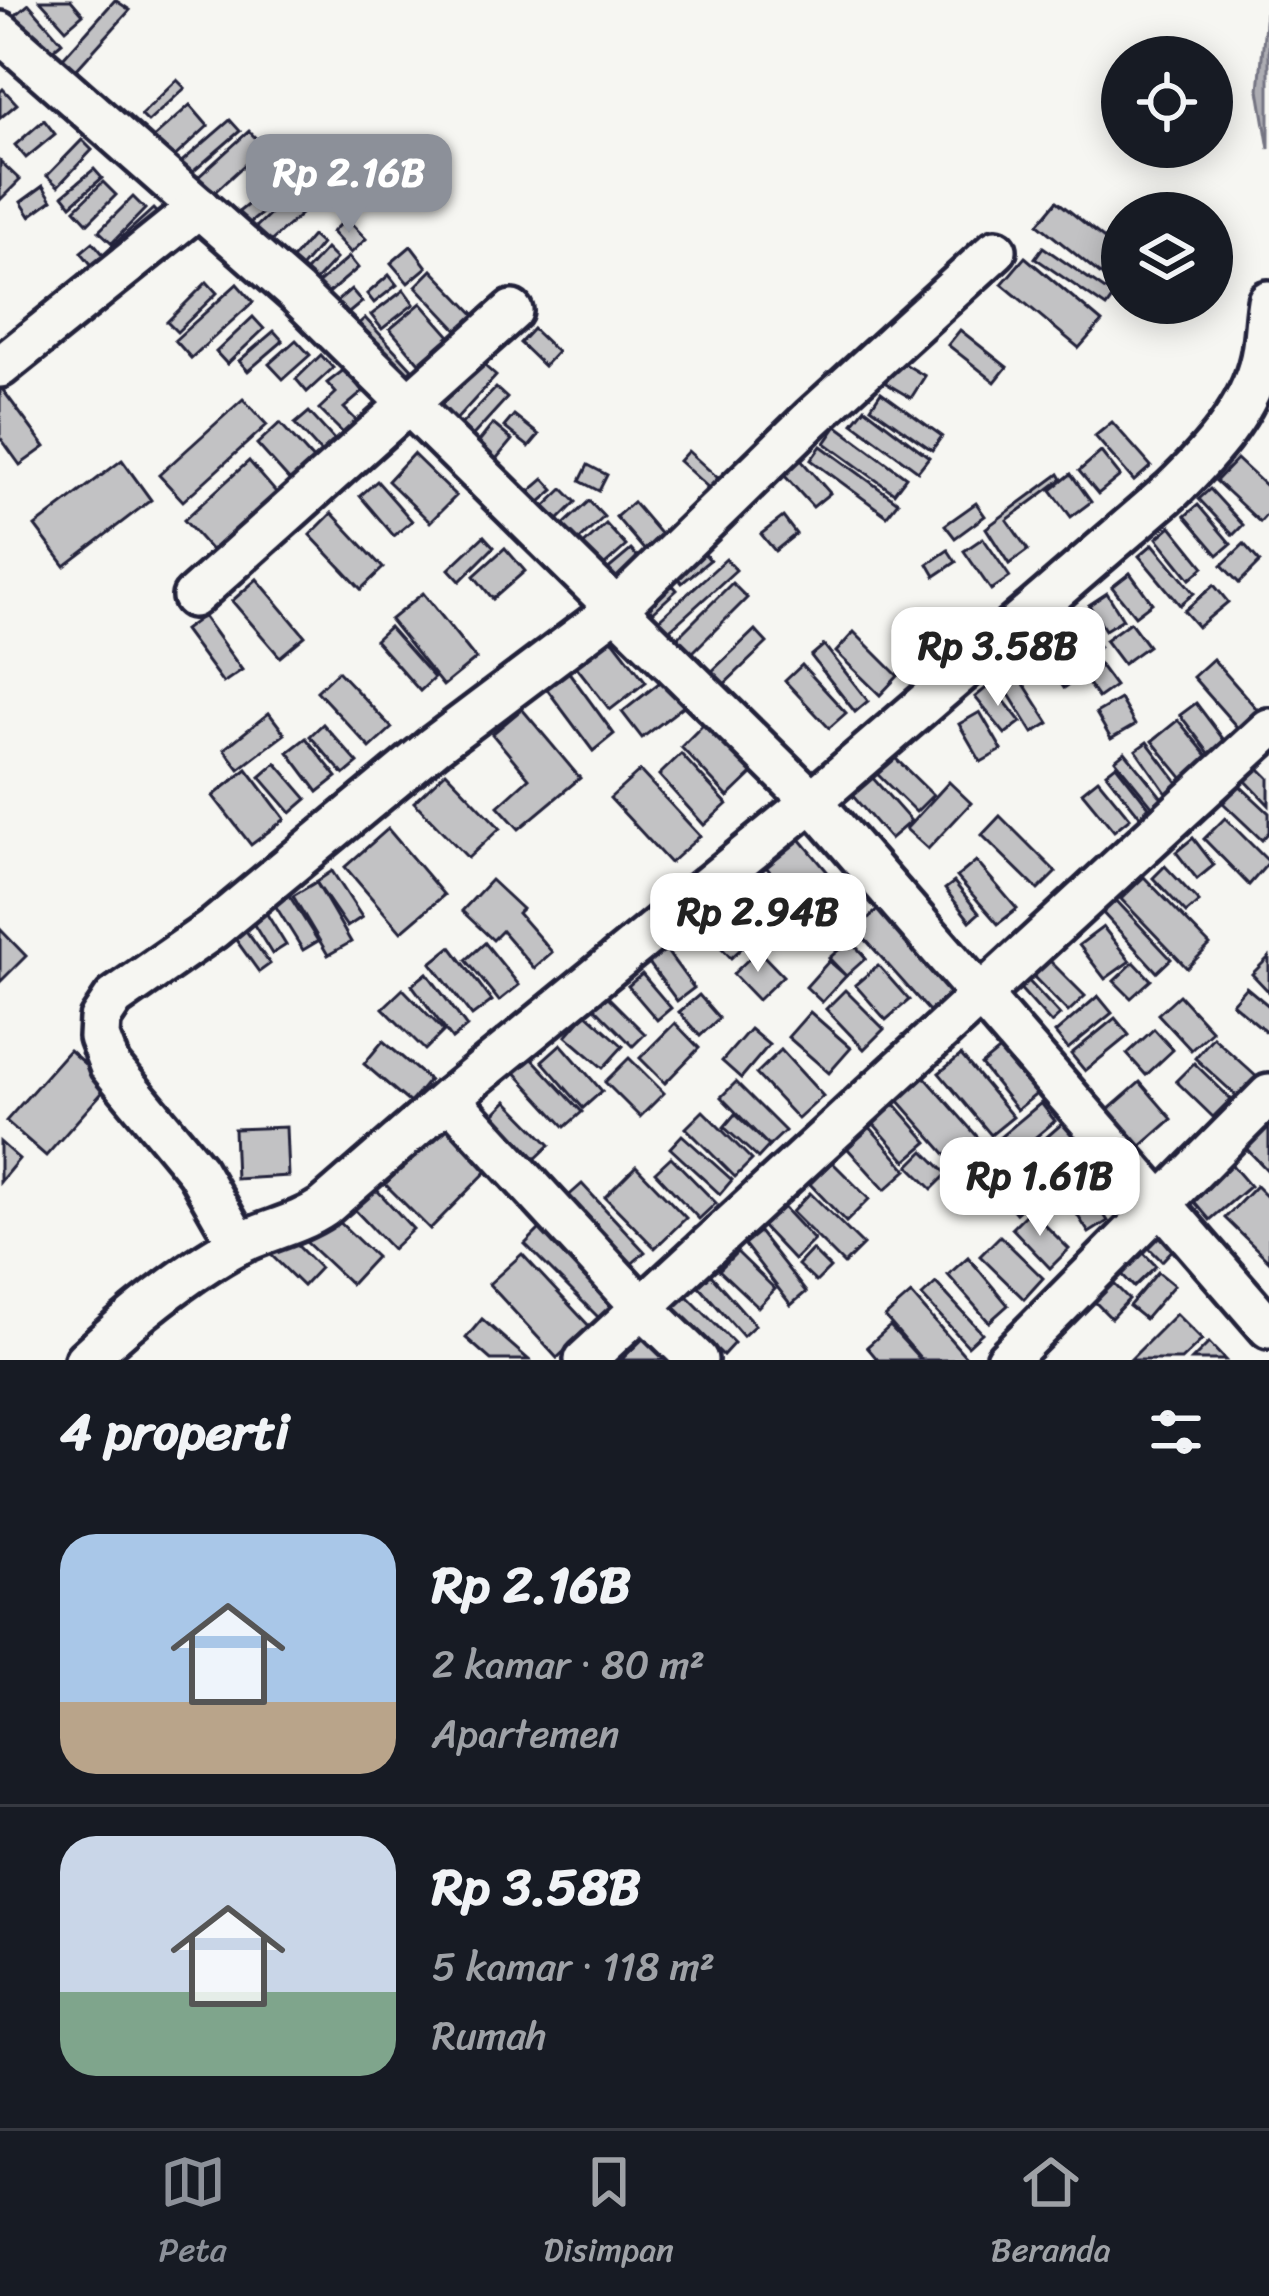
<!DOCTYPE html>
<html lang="id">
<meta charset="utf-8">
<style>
:root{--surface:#171b24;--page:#20242c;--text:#f1f3f6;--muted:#9ea1a6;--line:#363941;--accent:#8c9099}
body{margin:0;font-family:Sriracha,sans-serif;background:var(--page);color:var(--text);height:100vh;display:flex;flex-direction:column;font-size:45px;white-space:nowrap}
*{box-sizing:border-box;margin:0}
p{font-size:39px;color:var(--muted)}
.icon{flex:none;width:66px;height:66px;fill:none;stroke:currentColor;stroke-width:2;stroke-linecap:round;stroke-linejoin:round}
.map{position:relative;height:1360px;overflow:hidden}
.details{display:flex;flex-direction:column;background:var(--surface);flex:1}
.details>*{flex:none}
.fabs{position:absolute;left:1101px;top:36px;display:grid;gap:24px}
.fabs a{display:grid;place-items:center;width:132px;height:132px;border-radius:50%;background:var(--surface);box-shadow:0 6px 30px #0003;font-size:60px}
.price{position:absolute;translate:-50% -102px;padding:0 27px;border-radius:24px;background:#fff;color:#222;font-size:39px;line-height:78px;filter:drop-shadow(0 3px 6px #0008)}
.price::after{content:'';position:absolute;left:50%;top:72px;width:36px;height:27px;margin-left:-18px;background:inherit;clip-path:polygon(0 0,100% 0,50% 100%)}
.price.active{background:var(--accent);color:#fff}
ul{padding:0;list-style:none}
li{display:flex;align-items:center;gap:36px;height:300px;padding:0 60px}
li+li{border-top:3px solid var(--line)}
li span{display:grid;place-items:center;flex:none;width:336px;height:240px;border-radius:36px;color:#555}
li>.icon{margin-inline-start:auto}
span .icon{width:144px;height:144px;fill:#fffc;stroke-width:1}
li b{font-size:51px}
h2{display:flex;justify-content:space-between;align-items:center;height:144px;padding:0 60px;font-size:51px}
.dock{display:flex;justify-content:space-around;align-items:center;height:168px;border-top:3px solid var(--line);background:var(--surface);font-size:33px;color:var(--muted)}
.dock a{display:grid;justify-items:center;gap:6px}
.dock .active{color:var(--accent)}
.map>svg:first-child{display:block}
</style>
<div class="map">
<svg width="1269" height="1360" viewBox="0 0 1269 1360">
<rect width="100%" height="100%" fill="#f6f6f2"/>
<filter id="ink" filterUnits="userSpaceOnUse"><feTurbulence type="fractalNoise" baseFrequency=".00833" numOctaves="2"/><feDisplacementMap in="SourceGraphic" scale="24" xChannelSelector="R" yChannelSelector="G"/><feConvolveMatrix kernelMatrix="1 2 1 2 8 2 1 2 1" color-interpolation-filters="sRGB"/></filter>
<g filter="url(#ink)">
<polygon fill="#adadb3" stroke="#757583" stroke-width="3" points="1267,0 1269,0 1269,149 1259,90"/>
<g fill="#c2c2c4" stroke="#22223b" stroke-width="3">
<polygon points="40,0 71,0 83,14 66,29"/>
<polygon points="115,0 130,10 67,80 54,68"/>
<polygon points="29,4 62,42 45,56 12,18"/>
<polygon points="177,80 185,88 148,122 141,115"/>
<polygon points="3,89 17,104 0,118 0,92"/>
<polygon points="190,105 208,126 171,160 152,139"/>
<polygon points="44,120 55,134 26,158 15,145"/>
<polygon points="230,120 240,131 180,183 171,171"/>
<polygon points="249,131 264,147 209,197 195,180"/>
<polygon points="82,140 92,150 58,186 47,176"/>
<polygon points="0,161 20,180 0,200"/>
<polygon points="94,169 102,178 71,205 63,195"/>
<polygon points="103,182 116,195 88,223 75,209"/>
<polygon points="43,186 52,200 30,216 21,202"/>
<polygon points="297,188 312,204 266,246 252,231"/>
<polygon points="265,191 274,204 246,226 236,214"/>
<polygon points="133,197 145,209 112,243 99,231"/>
<polygon points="1057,201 1122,253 1122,280 1116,287 1038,224"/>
<polygon points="153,209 166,223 104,280 81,252 93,242 103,254"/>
<polygon points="346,218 366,239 351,253 332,232"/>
<polygon points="312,236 321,244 297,273 287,265"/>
<polygon points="411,246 427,267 408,283 391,263"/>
<polygon points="1043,247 1114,296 1106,307 1035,258"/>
<polygon points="326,249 336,259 308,289 298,280"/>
<polygon points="349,257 358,268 324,297 315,286"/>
<polygon points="1025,257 1102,322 1079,348 1002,284"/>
<polygon points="432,270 478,318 461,334 416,286"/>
<polygon points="389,275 397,285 374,303 367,294"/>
<polygon points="207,282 217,293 177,332 167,322"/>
<polygon points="237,284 253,302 191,358 175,340"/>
<polygon points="351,289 362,302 332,327 322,314"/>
<polygon points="404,290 414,304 382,329 371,315"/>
<polygon points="421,303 450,336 419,363 390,329"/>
<polygon points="253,317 264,329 227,364 216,352"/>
<polygon points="365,318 412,369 393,387 346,335"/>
<polygon points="533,329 557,352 544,366 520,343"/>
<polygon points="960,330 1007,367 995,382 948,345"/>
<polygon points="274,331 283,341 248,371 239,361"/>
<polygon points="296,340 310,355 283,379 269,364"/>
<polygon points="321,355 333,368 307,392 296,379"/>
<polygon points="478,360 496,376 454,422 436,406"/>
<polygon points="898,360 925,376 911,398 884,382"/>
<polygon points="345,369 363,392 344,408 359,423 346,436 319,409 336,393 327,383"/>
<polygon points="0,386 45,447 20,465 0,437"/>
<polygon points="496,388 507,398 466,443 454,432"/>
<polygon points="881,392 942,436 932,450 871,407"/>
<polygon points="243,399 267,425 183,501 159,475"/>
<polygon points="865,408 929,457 918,471 853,423"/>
<polygon points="309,412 340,446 326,458 295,424"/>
<polygon points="514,415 539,435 529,447 504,427"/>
<polygon points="1112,422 1151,466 1134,481 1095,436"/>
<polygon points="280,423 324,472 301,493 257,444"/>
<polygon points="493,424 512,440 492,464 473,449"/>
<polygon points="837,426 906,477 894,493 825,443"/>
<polygon points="821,446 898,502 887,516 811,460"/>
<polygon points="688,451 719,479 710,489 679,461"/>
<polygon points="1101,452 1120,476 1098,494 1079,471"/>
<polygon points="413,454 456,496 430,522 388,481"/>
<polygon points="1237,459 1269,489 1269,512 1260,522 1216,481"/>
<polygon points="122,460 151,500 65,566 35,526"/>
<polygon points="801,460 830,493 813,507 784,475"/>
<polygon points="249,461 281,498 216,556 184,520"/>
<polygon points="588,465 607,475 599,491 580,481"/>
<polygon points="1059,474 1062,479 1007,520 1028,550 1009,564 986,528"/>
<polygon points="1071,474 1091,502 1071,517 1051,490"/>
<polygon points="544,479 554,490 533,508 523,497"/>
<polygon points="377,481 412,521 394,536 360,496"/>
<polygon points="563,489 576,502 554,524 541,510"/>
<polygon points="1210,489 1243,525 1233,535 1199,499"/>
<polygon points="589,501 604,517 576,543 561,527"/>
<polygon points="633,502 670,545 653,560 616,517"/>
<polygon points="976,503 985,516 955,538 945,525"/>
<polygon points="1198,505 1231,544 1218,555 1185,516"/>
<polygon points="332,513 383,568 361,589 310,535"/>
<polygon points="783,517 796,534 775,551 761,534"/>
<polygon points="606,524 626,546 597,572 577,551"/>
<polygon points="1171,526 1204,567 1190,579 1157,538"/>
<polygon points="484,536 494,547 460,581 449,569"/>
<polygon points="983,538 1010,577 991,590 964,551"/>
<polygon points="694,541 710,560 682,583 666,564"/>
<polygon points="1153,544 1194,593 1180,605 1139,556"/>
<polygon points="1244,544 1260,562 1239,583 1222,565"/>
<polygon points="505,548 525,571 493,599 474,576"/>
<polygon points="631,550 642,562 611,588 600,576"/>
<polygon points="948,550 956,562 935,576 928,564"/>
<polygon points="726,559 736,570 662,637 652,626"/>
<polygon points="1130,573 1152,603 1135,616 1112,587"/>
<polygon points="663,574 677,590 653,612 638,597"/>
<polygon points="257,579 305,636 280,657 232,601"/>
<polygon points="732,583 747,598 690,655 675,640"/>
<polygon points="1214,585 1228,602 1198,627 1184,611"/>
<polygon points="423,593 476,659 443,686 390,620"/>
<polygon points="1107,593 1123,619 1105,630 1089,605"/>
<polygon points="203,616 242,670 223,683 184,630"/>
<polygon points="1130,622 1148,646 1123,664 1105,640"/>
<polygon points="389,627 434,678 420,691 375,640"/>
<polygon points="755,630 767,643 719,689 707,676"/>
<polygon points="854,632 898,676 880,695 836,652"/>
<polygon points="1090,634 1100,647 1085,658 1075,644"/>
<polygon points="611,637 646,682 610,710 575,665"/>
<polygon points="1053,641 1079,678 1064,688 1038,651"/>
<polygon points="824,645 868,701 855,712 811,656"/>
<polygon points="1213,659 1263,716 1243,734 1193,677"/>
<polygon points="1098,663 1115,686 1098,698 1082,675"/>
<polygon points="802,665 846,713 829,728 785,681"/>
<polygon points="677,669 697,696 642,738 622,712"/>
<polygon points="1015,670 1049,723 1033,733 1000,680"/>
<polygon points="338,671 392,728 370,748 317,691"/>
<polygon points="568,671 614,734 593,751 546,688"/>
<polygon points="991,684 1021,722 1005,734 975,697"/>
<polygon points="1120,699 1135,725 1111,739 1096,713"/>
<polygon points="1196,703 1227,744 1212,757 1180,715"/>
<polygon points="522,709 580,778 519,829 498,806 529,778 492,734"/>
<polygon points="980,712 1002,750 981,762 959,724"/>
<polygon points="269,713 285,734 239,769 224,749"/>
<polygon points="1178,720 1214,764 1188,785 1152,741"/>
<polygon points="705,723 753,773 728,797 681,747"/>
<polygon points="323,724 358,763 344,775 310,736"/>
<polygon points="306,738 337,777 318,792 288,752"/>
<polygon points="1147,742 1179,784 1167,794 1136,750"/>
<polygon points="1125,752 1163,799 1153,807 1115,760"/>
<polygon points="890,753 933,795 916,812 873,770"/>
<polygon points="681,754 727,804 704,825 659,775"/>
<polygon points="276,763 307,799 291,813 260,777"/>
<polygon points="1116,765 1149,807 1140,816 1106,773"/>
<polygon points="1257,766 1269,778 1269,805 1244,779"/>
<polygon points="247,769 285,819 251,845 213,796"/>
<polygon points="640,771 700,836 670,863 610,798"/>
<polygon points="446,772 500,828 468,858 414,802"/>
<polygon points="871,776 911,821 890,839 851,794"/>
<polygon points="1098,779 1130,818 1114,831 1082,792"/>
<polygon points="949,782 971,803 928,849 906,829"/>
<polygon points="1239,785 1269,813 1269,832 1262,840 1223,803"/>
<polygon points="1000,816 1056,872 1038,890 982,835"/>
<polygon points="1225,818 1269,862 1249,885 1204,839"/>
<polygon points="388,829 444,895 401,932 345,867"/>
<polygon points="1193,838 1214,865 1197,879 1176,852"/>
<polygon points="800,839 852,901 819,929 766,867"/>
<polygon points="976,861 1017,909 998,924 957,877"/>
<polygon points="1165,866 1199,902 1186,913 1153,878"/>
<polygon points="332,871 362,917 347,927 316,882"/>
<polygon points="758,874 792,924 767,941 733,891"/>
<polygon points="1144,877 1210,945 1187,968 1121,899"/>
<polygon points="491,880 522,909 518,913 552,952 534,968 502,931 493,940 462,911"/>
<polygon points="316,882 351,942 328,955 293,896"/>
<polygon points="954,882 979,913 970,921 945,889"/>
<polygon points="287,892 318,941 303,950 273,902"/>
<polygon points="1114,898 1171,959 1157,972 1101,911"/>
<polygon points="260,903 286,945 272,954 246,912"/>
<polygon points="730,903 758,933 731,958 703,928"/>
<polygon points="882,906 955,988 929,1011 856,929"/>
<polygon points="239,921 270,964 259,972 228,929"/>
<polygon points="1103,927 1130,961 1105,979 1079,945"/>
<polygon points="0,929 26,956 0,982"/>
<polygon points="850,940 866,958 846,976 829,958"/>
<polygon points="485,943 519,985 499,1001 466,960"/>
<polygon points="663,946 694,988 677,1001 646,959"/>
<polygon points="451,947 492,1001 472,1016 431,963"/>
<polygon points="758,950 783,976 758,1000 733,974"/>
<polygon points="1046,957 1085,996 1068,1012 1030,973"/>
<polygon points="1269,957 1269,992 1252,974"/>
<polygon points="829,961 846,976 822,1002 806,987"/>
<polygon points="1134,962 1151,980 1131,998 1114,981"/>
<polygon points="878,965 909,1000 886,1020 855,985"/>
<polygon points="427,973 467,1027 452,1039 412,985"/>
<polygon points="642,974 671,1008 657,1020 628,986"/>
<polygon points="1024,976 1060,1015 1051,1023 1016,984"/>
<polygon points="1246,987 1269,1006 1269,1034 1232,1003"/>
<polygon points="403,989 444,1031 425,1050 383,1008"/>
<polygon points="845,990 884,1029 864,1049 826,1009"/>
<polygon points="605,994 645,1034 633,1046 593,1006"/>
<polygon points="699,995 719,1018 700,1036 679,1012"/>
<polygon points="1179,995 1212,1031 1191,1050 1158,1014"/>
<polygon points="1098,996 1112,1013 1068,1049 1055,1033"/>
<polygon points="810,1012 851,1048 829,1073 788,1037"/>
<polygon points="586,1013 623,1046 603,1068 566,1036"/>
<polygon points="1115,1018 1129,1035 1085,1071 1071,1054"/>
<polygon points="675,1023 699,1048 665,1083 640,1058"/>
<polygon points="750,1029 769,1045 741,1078 722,1061"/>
<polygon points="1154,1029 1173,1050 1146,1075 1127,1054"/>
<polygon points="1213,1037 1259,1079 1240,1099 1195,1058"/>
<polygon points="383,1041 429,1080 410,1103 364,1064"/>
<polygon points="561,1044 602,1091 583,1108 542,1061"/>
<polygon points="1003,1047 1039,1092 1017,1110 981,1065"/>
<polygon points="69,1050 109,1085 46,1156 6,1121"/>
<polygon points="781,1050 823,1096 798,1119 756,1074"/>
<polygon points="526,1052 582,1112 565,1127 510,1067"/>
<polygon points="961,1055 1013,1117 991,1135 939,1073"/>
<polygon points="629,1058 664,1093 640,1117 605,1082"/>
<polygon points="1194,1063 1231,1099 1213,1117 1176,1081"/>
<polygon points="924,1076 998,1160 971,1183 898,1100"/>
<polygon points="736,1082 785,1131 769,1146 721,1097"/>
<polygon points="1140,1082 1172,1119 1140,1147 1108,1110"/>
<polygon points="507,1101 550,1145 533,1161 491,1117"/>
<polygon points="894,1103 928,1142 906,1161 872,1122"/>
<polygon points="1041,1103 1055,1121 1007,1161 993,1143"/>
<polygon points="703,1111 752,1160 735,1177 686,1128"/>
<polygon points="735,1114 769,1146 758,1158 724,1127"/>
<polygon points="862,1118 907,1170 885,1190 839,1139"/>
<polygon points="447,1121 492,1166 430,1229 385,1184"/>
<polygon points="1065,1121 1089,1149 1016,1213 992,1185"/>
<polygon points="1266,1121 1269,1124 1269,1172 1242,1144"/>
<polygon points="286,1127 288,1176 236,1179 234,1129"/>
<polygon points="682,1135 732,1180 720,1194 670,1148"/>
<polygon points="0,1142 19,1159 0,1182"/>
<polygon points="924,1151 947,1174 932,1189 909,1166"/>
<polygon points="671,1157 716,1203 699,1219 655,1172"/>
<polygon points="1226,1158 1250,1186 1210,1220 1186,1192"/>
<polygon points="832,1162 869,1199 846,1222 810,1184"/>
<polygon points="636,1166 686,1218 655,1248 605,1197"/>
<polygon points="1082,1181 1108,1221 1089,1233 1063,1193"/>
<polygon points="582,1184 645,1252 627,1268 564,1200"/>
<polygon points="1256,1186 1269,1199 1269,1261 1225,1218"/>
<polygon points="375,1188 413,1229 392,1249 354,1209"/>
<polygon points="810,1193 863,1245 844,1264 792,1212"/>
<polygon points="782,1206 814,1240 794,1260 761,1225"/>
<polygon points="1030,1210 1069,1249 1050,1268 1012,1228"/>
<polygon points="331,1214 376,1257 351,1284 305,1241"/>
<polygon points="549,1220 632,1304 608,1327 525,1244"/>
<polygon points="1161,1225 1179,1243 1162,1261 1143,1242"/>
<polygon points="759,1232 806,1292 791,1305 744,1244"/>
<polygon points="286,1234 320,1268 303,1286 268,1252"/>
<polygon points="1000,1236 1043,1278 1024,1299 980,1256"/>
<polygon points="1139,1248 1156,1266 1134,1287 1117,1269"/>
<polygon points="812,1250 830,1268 816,1282 798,1265"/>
<polygon points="737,1252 775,1289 758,1307 719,1270"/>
<polygon points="522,1254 590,1327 557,1358 489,1284"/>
<polygon points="968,1257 1008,1305 989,1322 948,1275"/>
<polygon points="1158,1272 1174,1285 1145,1319 1129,1306"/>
<polygon points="711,1275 755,1325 743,1336 699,1286"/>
<polygon points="1108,1278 1129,1299 1111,1318 1090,1297"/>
<polygon points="936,1283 982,1333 968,1346 922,1296"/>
<polygon points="911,1294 967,1358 964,1360 922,1360 885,1317"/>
<polygon points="686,1295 734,1343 723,1355 674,1308"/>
<polygon points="1176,1314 1202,1340 1181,1360 1130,1360"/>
<polygon points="482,1319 529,1360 491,1360 466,1338"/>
<polygon points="890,1326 921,1360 878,1360 867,1347"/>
<polygon points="646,1336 669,1360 621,1360"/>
<polygon points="1209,1343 1225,1360 1192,1360"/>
</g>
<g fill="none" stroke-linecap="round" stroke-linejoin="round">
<defs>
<g id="minor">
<polyline points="0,32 296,293 812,801 1269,1328"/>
<polyline points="0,367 199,207"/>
<polyline points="193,597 512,311"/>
<polyline points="239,1244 197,1171 110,1066 99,1037 100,1019 114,998 213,929 434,746 616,609 812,418 996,250"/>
<path d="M85,1360C127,1321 186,1272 237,1245C266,1230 296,1226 324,1207L449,1098"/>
<polyline points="585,1360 1269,729"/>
<path d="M697,1360L640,1305L449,1098L812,801L1172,490C1209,454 1250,410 1261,358C1265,340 1265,320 1268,301"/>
<polyline points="1006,1360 1269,1095"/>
</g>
</defs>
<use href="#minor" stroke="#22223b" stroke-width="48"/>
<use href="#minor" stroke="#f6f6f2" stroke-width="39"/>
</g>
</g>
</svg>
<div class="fabs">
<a><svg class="icon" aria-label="locate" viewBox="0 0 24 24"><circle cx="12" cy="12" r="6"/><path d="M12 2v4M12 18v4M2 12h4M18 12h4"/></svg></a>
<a><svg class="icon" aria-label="layers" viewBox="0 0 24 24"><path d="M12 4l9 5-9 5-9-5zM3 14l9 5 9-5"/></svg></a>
</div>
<b class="price active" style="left:349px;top:236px">Rp 2.16B</b>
<b class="price" style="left:998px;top:709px">Rp 3.58B</b>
<b class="price" style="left:758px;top:975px">Rp 2.94B</b>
<b class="price" style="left:1040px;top:1239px">Rp 1.61B</b>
</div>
<section class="details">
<h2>4 properti<svg class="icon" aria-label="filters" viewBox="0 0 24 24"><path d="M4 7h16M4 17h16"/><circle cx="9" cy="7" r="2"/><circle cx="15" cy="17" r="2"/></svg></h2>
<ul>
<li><span style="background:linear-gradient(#a9c7e8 70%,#b9a48a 0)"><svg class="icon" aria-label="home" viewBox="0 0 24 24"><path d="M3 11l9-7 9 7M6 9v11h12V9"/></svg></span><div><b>Rp 2.16B</b><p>2 kamar · 80 m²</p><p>Apartemen</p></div></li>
<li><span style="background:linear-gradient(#c9d6e8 65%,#7fa58c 0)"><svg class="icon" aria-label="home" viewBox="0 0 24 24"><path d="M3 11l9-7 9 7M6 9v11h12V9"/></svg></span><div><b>Rp 3.58B</b><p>5 kamar · 118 m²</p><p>Rumah</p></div></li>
</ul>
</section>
<nav class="dock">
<a class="active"><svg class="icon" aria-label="map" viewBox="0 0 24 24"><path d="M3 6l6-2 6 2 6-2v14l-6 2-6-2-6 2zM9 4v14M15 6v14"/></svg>Peta</a>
<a><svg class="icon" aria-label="saved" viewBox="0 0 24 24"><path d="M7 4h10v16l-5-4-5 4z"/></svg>Disimpan</a>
<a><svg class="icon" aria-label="home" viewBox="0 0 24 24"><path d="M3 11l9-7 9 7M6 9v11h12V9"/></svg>Beranda</a>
</nav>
